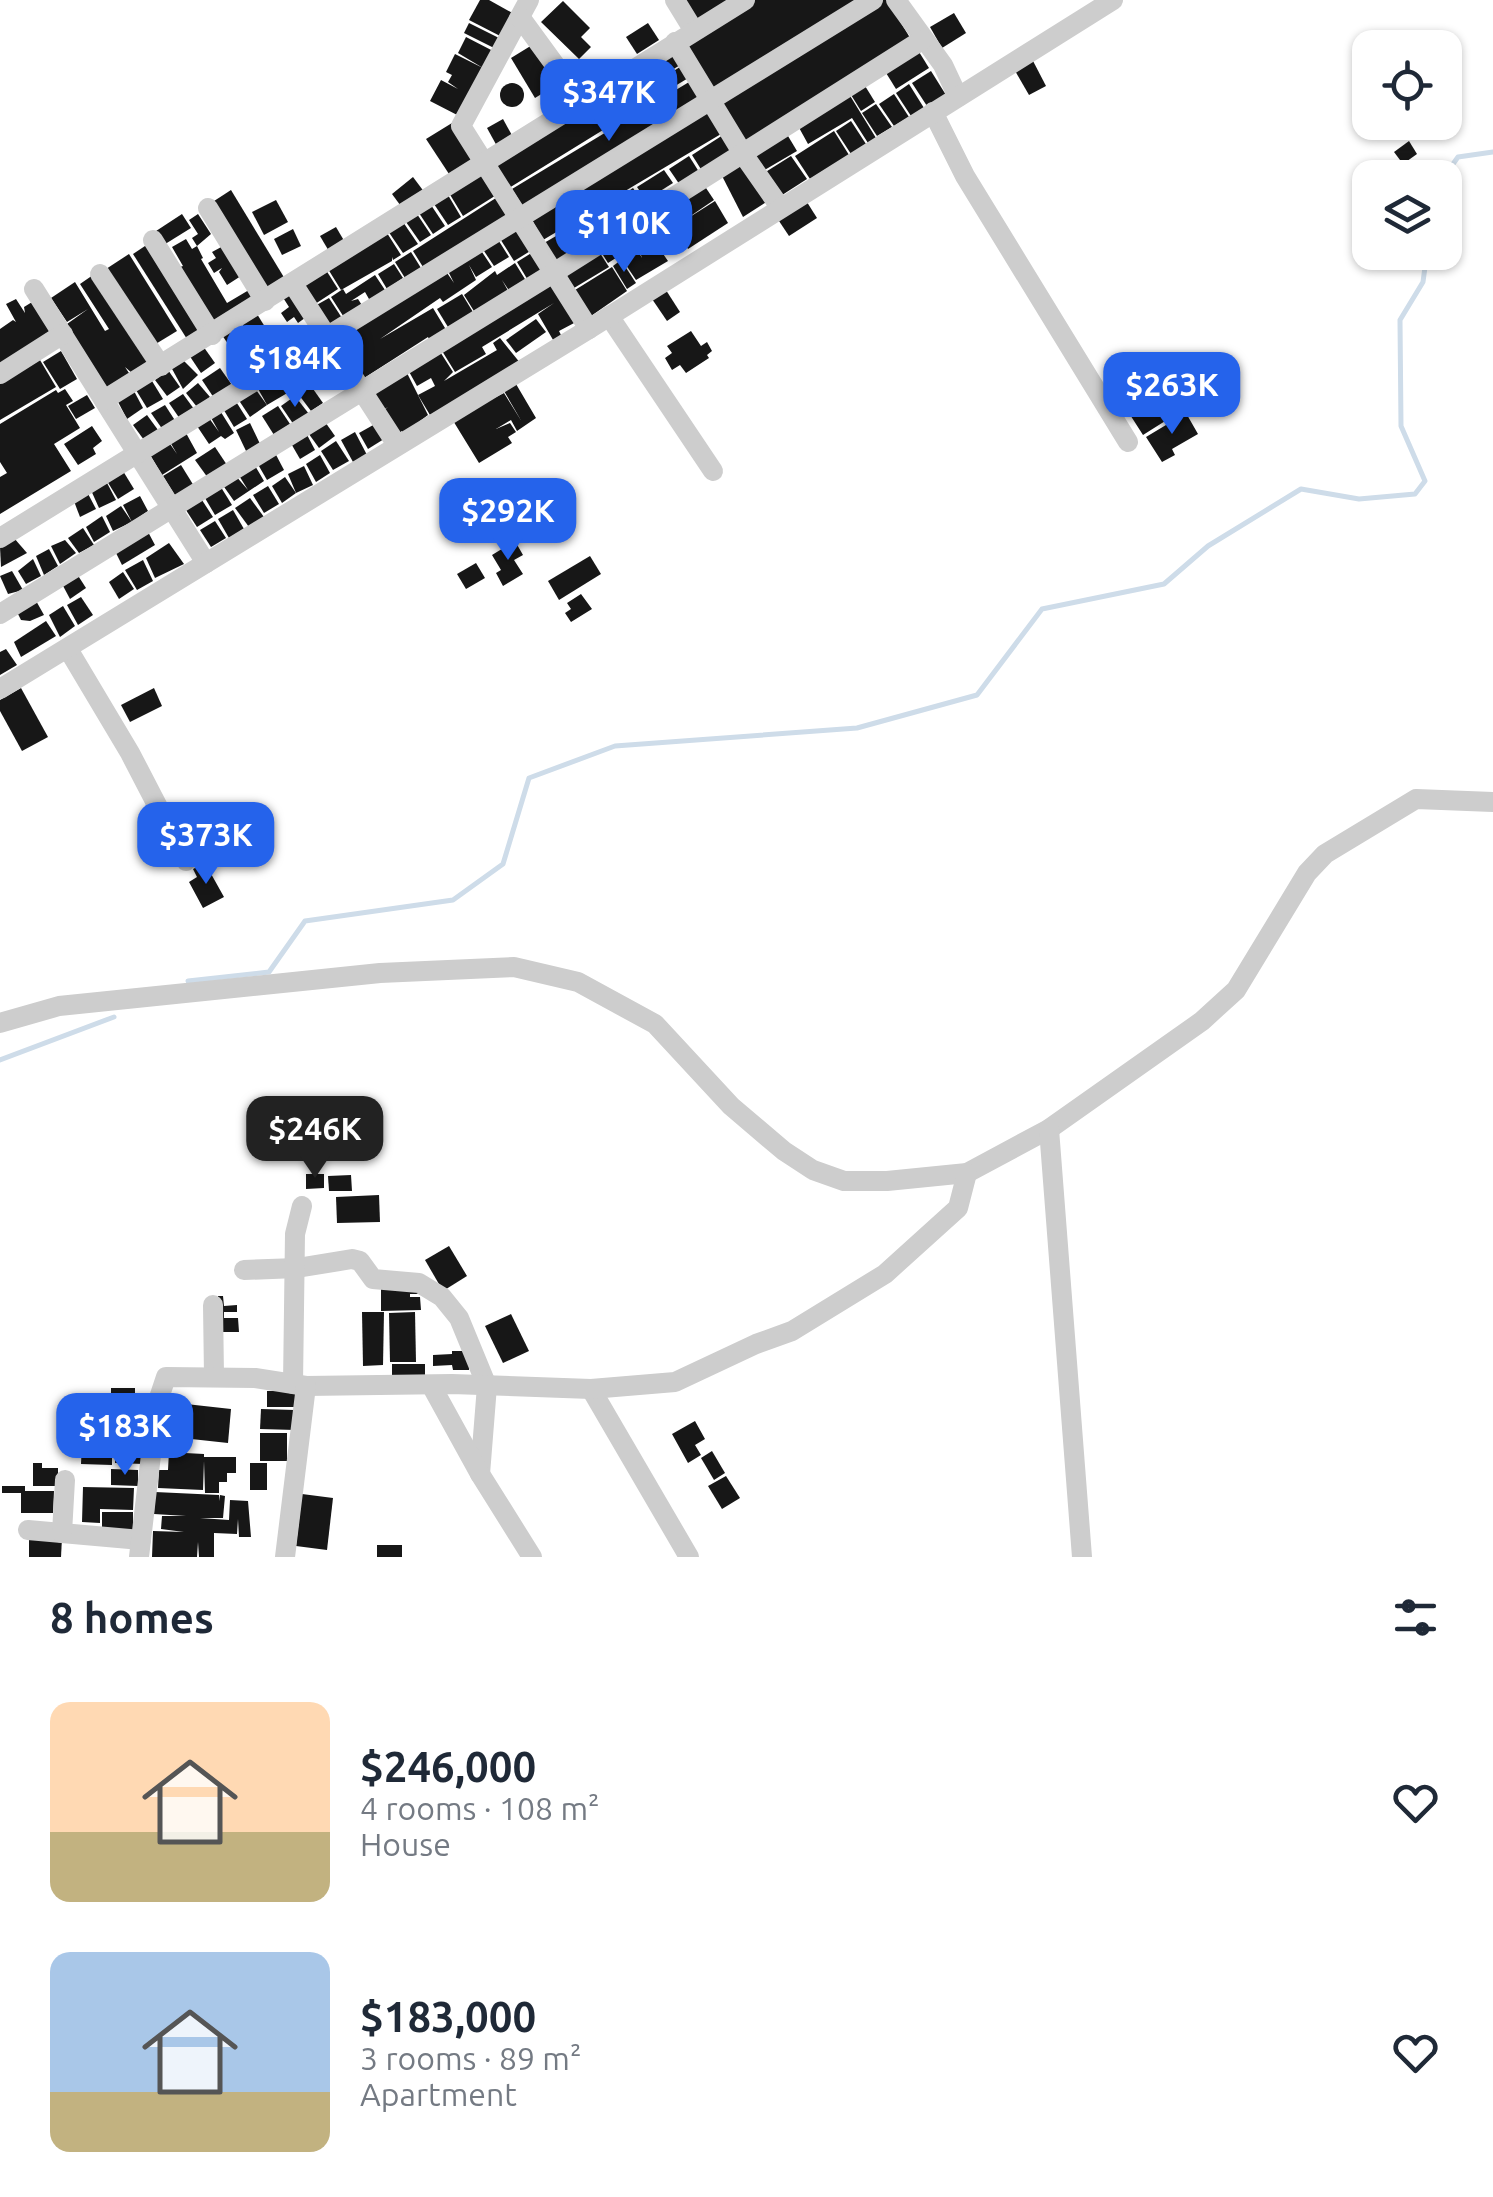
<!DOCTYPE html>
<meta charset="utf-8">
<style>
:root{--surface:#fff;--page:#f6f6f7;--text:#1f2937;--muted:#747a83;--accent:#2563eb}
body{margin:0;font-family:Ubuntu,sans-serif;background:var(--page);color:var(--text);height:100vh;display:flex;flex-direction:column;font-size:38px;white-space:nowrap}
*{box-sizing:border-box;margin:0}
p{font-size:32px;color:var(--muted)}
.icon{flex:none;width:55px;height:55px;fill:none;stroke:currentColor;stroke-width:2;stroke-linecap:round;stroke-linejoin:round}
.map{position:relative;height:1557px;overflow:hidden}
.sheet{display:flex;flex-direction:column;background:var(--surface);flex:1}
.sheet>*{flex:none}
.fabs{position:absolute;left:1352px;top:30px;display:grid;gap:20px}
.fabs a{display:grid;place-items:center;width:110px;height:110px;border-radius:20px;background:var(--surface);box-shadow:0 2px 8px #0004;font-size:50px}
.price{position:absolute;translate:-50% -85px;padding:0 22px;border-radius:20px;background:var(--accent);color:#fff;font-size:32px;line-height:65px;filter:drop-shadow(0 2px 5px #0008)}
.price::after{content:'';position:absolute;left:50%;top:60px;width:30px;height:22px;margin-left:-15px;background:inherit;clip-path:polygon(0 0,100% 0,50% 100%)}
.price.active{background:#222;color:#fff}
ul{padding:0;list-style:none}
li{display:flex;align-items:center;gap:30px;height:250px;padding:0 50px}
li span{display:grid;place-items:center;flex:none;width:280px;height:200px;border-radius:20px;color:#555}
li>.icon{margin-inline-start:auto}
span .icon{width:120px;height:120px;fill:#fffc;stroke-width:1}
li b{font-size:42px}
h2{display:flex;justify-content:space-between;align-items:center;height:120px;padding:0 50px;font-size:42px}
.map>svg:first-child{display:block}
</style>
<div class="map">
<svg width="1493" height="1557" viewBox="0 0 1493 1557">
<rect width="100%" height="100%" fill="#fff"/>
<g fill="none" stroke-linecap="round" stroke-linejoin="round">
<g stroke="#cedce9" stroke-width="5">
<polyline points="1443,178 1458,157 1493,152"/>
<polyline points="188,981 269,972 305,921 453,900 503,864 529,778 615,746 857,728 977,695 1042,609 1164,584 1208,546 1301,489 1359,499 1415,494 1425,481 1401,426 1400,320 1423,282 1427,252"/>
<polyline points="0,1060 114,1017"/>
</g>
</g>
<g fill="#171717">
<polygon points="480,0 489,0 516,15 504,38 469,20"/>
<polygon points="684,0 733,0 698,22"/>
<polygon points="753,0 863,0 711,94 683,42"/>
<polygon points="876,0 887,0 912,41 744,146 713,98"/>
<polygon points="563,1 590,28 581,37 591,47 579,59 541,22"/>
<polygon points="954,13 966,33 942,48 930,27"/>
<polygon points="469,23 503,40 498,50 464,33"/>
<polygon points="648,23 659,40 637,54 626,37"/>
<polygon points="466,37 497,53 463,118 430,101 441,80 458,89 448,82 452,75 446,72 455,54 483,68 458,53"/>
<polygon points="537,42 561,82 535,98 511,58"/>
<polygon points="916,47 929,68 896,89 883,68"/>
<polygon points="675,53 682,64 655,80 663,93 509,188 495,164"/>
<polygon points="1032,59 1046,86 1029,95 1014,69"/>
<polygon points="683,65 690,77 665,92 658,81"/>
<polygon points="931,71 946,95 927,106 912,83"/>
<polygon points="694,79 706,98 524,208 512,189"/>
<polygon points="862,81 875,102 861,111 848,90"/>
<circle cx="512" cy="95" r="12"/>
<polygon points="909,84 924,108 911,116 896,93"/>
<polygon points="849,94 876,138 868,143 852,118 808,144 797,124"/>
<polygon points="894,94 909,117 894,126 879,104"/>
<polygon points="876,104 892,127 877,136 862,113"/>
<polygon points="706,108 721,134 615,197 629,219 614,229 600,208 610,200 543,240 530,216"/>
<polygon points="503,119 514,139 498,148 487,128"/>
<polygon points="851,121 866,144 851,154 836,131"/>
<polygon points="452,123 476,160 451,177 426,139"/>
<polygon points="785,131 797,151 761,172 749,152"/>
<polygon points="834,131 849,155 810,179 795,156"/>
<polygon points="723,135 735,154 704,174 692,155"/>
<polygon points="1409,141 1417,154 1403,164 1394,152"/>
<polygon points="689,156 701,175 682,188 669,169"/>
<polygon points="791,156 807,179 779,197 764,173"/>
<polygon points="741,159 768,201 743,217 720,172"/>
<polygon points="664,170 673,183 646,200 637,187"/>
<polygon points="483,171 498,194 463,216 449,193"/>
<polygon points="413,177 425,193 403,209 392,194"/>
<polygon points="702,182 714,200 692,215 680,197"/>
<polygon points="633,188 644,204 665,191 669,197 641,216 636,208 637,215 632,219 618,198"/>
<polygon points="231,190 285,279 264,292 211,203"/>
<polygon points="448,195 461,217 448,225 434,204"/>
<polygon points="499,196 513,218 423,267 413,251"/>
<polygon points="677,199 688,216 673,226 662,209"/>
<polygon points="805,199 817,218 789,236 777,218"/>
<polygon points="276,200 288,222 264,235 252,212"/>
<polygon points="715,201 728,223 688,249 674,227"/>
<polygon points="431,205 445,226 433,234 419,213"/>
<polygon points="600,210 611,229 595,238 584,220"/>
<polygon points="660,210 671,226 655,237 644,221"/>
<polygon points="182,214 191,228 162,246 153,233"/>
<polygon points="198,214 211,234 197,246 192,238 198,234 189,220"/>
<polygon points="417,214 431,235 420,242 406,222"/>
<polygon points="583,221 594,240 576,250 565,231"/>
<polygon points="642,221 653,240 639,249 627,230"/>
<polygon points="403,222 418,244 403,253 388,231"/>
<polygon points="517,226 532,250 514,261 499,237"/>
<polygon points="336,227 346,244 330,253 320,236"/>
<polygon points="293,229 301,246 282,255 274,239"/>
<polygon points="625,231 637,250 621,260 619,256 608,263 598,247"/>
<polygon points="563,232 574,251 556,261 544,243"/>
<polygon points="387,233 401,255 393,260 392,257 392,261 341,290 328,269"/>
<polygon points="497,238 509,257 494,266 482,248"/>
<polygon points="186,239 192,249 197,246 203,258 201,259 227,303 254,287 263,301 218,328 180,267 183,266 172,247"/>
<polygon points="148,244 202,330 187,339 133,254"/>
<polygon points="225,245 244,274 227,285 219,272 222,268 214,273 208,263 216,258 212,252"/>
<polygon points="650,246 654,251 659,248 668,261 636,280 624,262 639,253 642,258 640,252"/>
<polygon points="596,247 609,267 574,288 562,268"/>
<polygon points="480,249 492,267 476,277 469,265 476,280 443,302 440,298 380,339 433,308 448,333 429,339 428,337 361,380 335,339 445,270 454,283 447,269"/>
<polygon points="411,252 421,268 405,278 395,262"/>
<polygon points="533,252 546,272 529,282 517,262"/>
<polygon points="129,254 177,331 154,345 106,269"/>
<polygon points="621,260 636,283 627,289 613,266"/>
<polygon points="515,263 528,284 512,295 502,280 511,296 477,316 464,295 495,271 497,275"/>
<polygon points="394,264 403,278 387,289 378,274"/>
<polygon points="612,267 627,291 591,316 575,290"/>
<polygon points="326,270 338,289 312,306 299,285"/>
<polygon points="93,275 153,362 133,374 125,367 133,379 108,394 67,324 88,309 67,322 51,298 75,282 105,331 109,329 80,284"/>
<polygon points="375,275 389,296 373,306 365,292 351,301 358,299 365,310 347,322 331,297 343,289 346,294"/>
<polygon points="550,276 576,322 559,331 561,335 556,345 538,314 554,303 482,347 486,354 455,372 439,346"/>
<polygon points="664,287 680,312 667,321 650,296"/>
<polygon points="291,289 309,315 298,323 294,317 287,322 281,313 289,307 282,296"/>
<polygon points="462,294 476,317 451,332 437,309"/>
<polygon points="329,298 342,318 327,328 313,307"/>
<polygon points="16,299 25,313 24,307 37,299 54,328 0,366 0,329 13,320 16,322 6,304"/>
<polygon points="257,314 270,335 255,345 242,324"/>
<polygon points="536,319 546,332 516,353 506,340"/>
<polygon points="237,325 249,342 234,353 222,335"/>
<polygon points="288,331 297,347 274,360 265,344"/>
<polygon points="691,331 701,346 707,342 712,351 707,355 709,358 686,373 680,365 672,370 665,358 672,353 667,346"/>
<polygon points="500,338 521,364 430,415 418,395 435,386 431,378 417,386 407,368 437,347 453,372 444,381 497,350 505,365 493,343"/>
<polygon points="203,346 215,363 201,373 189,355"/>
<polygon points="322,349 333,365 322,373 311,357"/>
<polygon points="61,351 77,379 60,389 43,362"/>
<polygon points="245,358 258,373 237,383 229,364"/>
<polygon points="40,360 56,387 0,420 0,384"/>
<polygon points="183,360 198,375 183,389 171,367"/>
<polygon points="220,368 232,385 214,398 202,380"/>
<polygon points="405,369 428,415 403,434 402,431 393,437 379,414 388,407 378,413 365,391"/>
<polygon points="168,370 180,387 167,396 155,380"/>
<polygon points="279,375 289,392 267,405 257,387"/>
<polygon points="152,381 163,399 147,408 136,390"/>
<polygon points="198,383 210,397 197,407 186,393"/>
<polygon points="516,384 536,418 517,431 511,420 496,429 510,423 516,432 508,437 512,443 479,463 452,419 504,393 522,422 504,391"/>
<polygon points="311,386 323,403 311,411 299,395"/>
<polygon points="254,387 267,405 250,417 238,399"/>
<polygon points="65,389 73,401 66,405 80,428 54,444 71,471 0,514 0,477 7,473 0,462 0,424 56,390 58,393"/>
<polygon points="134,391 143,408 127,419 117,400"/>
<polygon points="183,394 194,409 180,419 169,403"/>
<polygon points="87,395 95,408 76,419 68,406"/>
<polygon points="295,396 309,414 294,425 281,406"/>
<polygon points="1161,396 1166,403 1173,399 1181,411 1143,435 1127,410 1136,405 1140,410"/>
<polygon points="235,400 247,419 234,427 222,407"/>
<polygon points="165,405 176,422 163,430 151,413"/>
<polygon points="278,406 290,424 274,435 262,416"/>
<polygon points="219,409 234,433 225,439 221,436 209,444 197,426 209,418 219,432 210,416"/>
<polygon points="1186,413 1198,434 1172,449 1175,455 1162,462 1146,437"/>
<polygon points="147,415 158,430 144,440 133,425"/>
<polygon points="323,419 335,436 319,448 306,430"/>
<polygon points="250,423 261,446 247,453 236,430"/>
<polygon points="375,424 384,439 368,449 359,433"/>
<polygon points="92,426 102,441 93,448 96,454 78,465 64,444"/>
<polygon points="305,431 315,450 300,459 289,440"/>
<polygon points="355,432 367,455 353,462 341,440"/>
<polygon points="186,433 197,453 162,475 149,453 168,441 177,454 170,442"/>
<polygon points="336,441 349,461 333,470 321,451"/>
<polygon points="215,447 227,465 208,478 195,460"/>
<polygon points="274,451 284,470 267,480 256,461"/>
<polygon points="320,455 330,473 316,482 306,464"/>
<polygon points="254,464 264,481 234,501 222,484 235,475 248,490 238,474"/>
<polygon points="181,465 194,486 176,497 163,476"/>
<polygon points="304,466 313,485 296,493 288,474"/>
<polygon points="123,471 134,489 118,499 107,481"/>
<polygon points="285,477 296,493 282,503 272,486"/>
<polygon points="106,481 116,500 99,508 90,488"/>
<polygon points="219,484 232,505 215,515 202,493"/>
<polygon points="268,486 279,504 264,513 253,495"/>
<polygon points="85,488 96,509 80,517 72,496"/>
<polygon points="140,496 148,511 132,522 113,531 106,516 121,506 132,522 123,505"/>
<polygon points="200,497 213,517 197,527 184,507"/>
<polygon points="250,498 264,517 249,527 235,508"/>
<polygon points="233,510 244,529 229,538 218,519"/>
<polygon points="102,516 110,532 94,542 86,527"/>
<polygon points="215,521 226,538 211,547 200,530"/>
<polygon points="83,528 94,545 79,553 68,538"/>
<polygon points="147,530 155,545 122,565 114,549"/>
<polygon points="14,538 27,553 1,567 0,547"/>
<polygon points="65,540 76,553 60,564 51,546"/>
<polygon points="515,541 523,555 514,560 523,574 503,586 496,573 501,570 492,555"/>
<polygon points="169,543 184,564 155,578 146,558"/>
<polygon points="49,549 58,566 44,575 36,556"/>
<polygon points="590,556 601,574 559,600 548,581"/>
<polygon points="33,559 41,576 26,584 18,571"/>
<polygon points="143,560 153,581 137,590 125,570"/>
<polygon points="476,563 485,578 466,589 457,574"/>
<polygon points="12,571 23,590 8,594 0,576"/>
<polygon points="123,572 134,589 119,599 109,582"/>
<polygon points="77,574 86,588 70,599 61,582"/>
<polygon points="581,594 592,609 571,622 565,613 571,609 567,603"/>
<polygon points="81,597 93,615 78,625 67,605"/>
<polygon points="35,599 44,615 30,621 21,620 17,612"/>
<polygon points="63,606 75,626 60,637 49,615"/>
<polygon points="46,621 56,636 21,657 14,642"/>
<polygon points="6,649 17,665 0,675 0,652"/>
<polygon points="21,688 48,737 22,751 0,711 0,700"/>
<polygon points="154,688 162,706 130,722 121,705"/>
<polygon points="205,863 224,897 203,908 189,882 197,877 193,869"/>
<polygon points="306,1174 324,1174 324,1188 306,1189"/>
<polygon points="351,1175 352,1191 329,1191 328,1176"/>
<polygon points="379,1195 380,1222 337,1223 336,1197"/>
<polygon points="449,1246 467,1276 443,1291 425,1260"/>
<polygon points="381,1284 421,1284 421,1294 410,1294 410,1297 420,1297 421,1310 381,1311"/>
<polygon points="218,1296 223,1296 224,1306 237,1305 237,1312 224,1312 224,1318 238,1318 239,1332 218,1332"/>
<polygon points="362,1312 384,1312 383,1365 363,1366"/>
<polygon points="415,1312 416,1362 390,1362 389,1313"/>
<polygon points="511,1314 529,1351 503,1363 485,1326"/>
<polygon points="452,1351 469,1351 469,1370 453,1370 452,1365 433,1366 433,1355 452,1354"/>
<polygon points="392,1364 425,1364 425,1377 392,1378"/>
<polygon points="111,1388 135,1388 135,1414 149,1414 149,1441 94,1440 94,1413 111,1414"/>
<rect x="267" y="1391" width="31" height="16"/>
<polygon points="177,1403 231,1409 228,1443 173,1437"/>
<polygon points="261,1409 295,1410 295,1430 260,1429"/>
<polygon points="695,1421 705,1439 695,1445 701,1455 688,1463 672,1434"/>
<rect x="260" y="1433" width="27" height="28"/>
<polygon points="82,1442 112,1442 112,1465 81,1464"/>
<polygon points="115,1443 145,1443 144,1464 115,1463"/>
<polygon points="163,1444 185,1445 185,1453 204,1454 204,1457 236,1457 236,1473 227,1473 227,1482 219,1482 219,1493 205,1493 204,1461 203,1490 158,1488 159,1470 168,1470 169,1451 163,1451"/>
<polygon points="712,1451 725,1473 714,1480 701,1458"/>
<polygon points="33,1463 42,1463 42,1468 58,1468 58,1486 33,1486"/>
<rect x="250" y="1463" width="17" height="27"/>
<polygon points="111,1469 138,1470 138,1486 111,1485"/>
<polygon points="726,1476 740,1498 722,1509 708,1486"/>
<polygon points="2,1486 25,1486 25,1491 54,1491 53,1513 21,1513 21,1493 2,1493"/>
<polygon points="83,1487 134,1488 133,1510 100,1509 100,1523 82,1522"/>
<polygon points="155,1492 219,1495 219,1501 220,1495 225,1496 223,1518 200,1518 229,1520 230,1500 248,1501 251,1537 239,1537 238,1519 237,1534 214,1533 214,1557 199,1557 198,1542 197,1557 152,1557 153,1531 184,1532 161,1529 162,1516 186,1516 154,1514"/>
<polygon points="302,1494 333,1498 327,1550 296,1546"/>
<polygon points="102,1512 133,1512 133,1531 102,1530"/>
<polygon points="29,1537 62,1538 61,1557 29,1557"/>
<rect x="377" y="1545" width="25" height="12"/>
</g>
<g fill="none" stroke-linecap="round" stroke-linejoin="round">
<g stroke="#cdcdcd" stroke-width="20">
<polyline points="529,0 461,126 589,329"/>
<polyline points="675,0 694,31"/>
<polyline points="896,0 943,65 958,97"/>
<polyline points="520,17 582,102"/>
<polyline points="675,42 743,154 780,207"/>
<polyline points="933,112 965,176 1128,442"/>
<polyline points="208,208 265,301"/>
<polyline points="153,240 212,335"/>
<polyline points="100,274 161,366"/>
<polyline points="293,284 397,445"/>
<polyline points="34,289 206,563"/>
<polyline points="609,316 713,471"/>
<polyline points="0,374 63,334"/>
<polyline points="104,400 745,0"/>
<polyline points="0,538 873,0"/>
<polyline points="0,614 555,272 922,40"/>
<polyline points="68,649 130,753 186,861"/>
<polyline points="0,689 589,329 1113,0"/>
<polyline points="0,1023 59,1006 380,973 514,967 578,982 655,1024 731,1106 784,1151 813,1170 844,1181 887,1181 967,1173 1049,1129 1202,1021 1236,990 1307,873 1325,854 1416,799 1493,802"/>
<polyline points="1049,1129 1082,1557"/>
<polyline points="244,1270 297,1268 352,1259 360,1261 373,1279 419,1283 442,1297 459,1318 487,1386 480,1474"/>
<polyline points="213,1305 214,1376"/>
<polyline points="293,1384 295,1234 302,1206"/>
<polyline points="431,1385 480,1474 532,1557"/>
<polyline points="591,1389 689,1557"/>
<polyline points="28,1530 141,1540"/>
<polyline points="62,1533 65,1480"/>
<polyline points="139,1557 157,1404 166,1377 255,1378 306,1386 452,1384 591,1389 675,1382 756,1344 792,1331 885,1274 958,1208 967,1173"/>
<polyline points="285,1557 306,1386"/>
</g>
</g>
</svg>
<div class="fabs">
<a><svg class="icon" aria-label="locate" viewBox="0 0 24 24"><circle cx="12" cy="12" r="6"/><path d="M12 2v4M12 18v4M2 12h4M18 12h4"/></svg></a>
<a><svg class="icon" aria-label="layers" viewBox="0 0 24 24"><path d="M12 4l9 5-9 5-9-5zM3 14l9 5 9-5"/></svg></a>
</div>
<b class="price" style="left:609px;top:144px">$347K</b>
<b class="price" style="left:624px;top:275px">$110K</b>
<b class="price" style="left:295px;top:410px">$184K</b>
<b class="price" style="left:1172px;top:437px">$263K</b>
<b class="price" style="left:508px;top:563px">$292K</b>
<b class="price" style="left:206px;top:887px">$373K</b>
<b class="price active" style="left:315px;top:1181px">$246K</b>
<b class="price" style="left:125px;top:1478px">$183K</b>
</div>
<section class="sheet">
<h2>8 homes<svg class="icon" aria-label="filters" viewBox="0 0 24 24"><path d="M4 7h16M4 17h16"/><circle cx="9" cy="7" r="2"/><circle cx="15" cy="17" r="2"/></svg></h2>
<ul>
<li><span style="background:linear-gradient(#ffd9b3 65%,#c2b280 0)"><svg class="icon" aria-label="home" viewBox="0 0 24 24"><path d="M3 11l9-7 9 7M6 9v11h12V9"/></svg></span><div><b>$246,000</b><p>4 rooms · 108 m²</p><p>House</p></div><svg class="icon" aria-label="heart" viewBox="0 0 24 24"><path d="M12 20l-8-8c-3-5 5-10 8-4 3-6 11-1 8 4z"/></svg></li>
<li><span style="background:linear-gradient(#a9c7e8 70%,#c2b280 0)"><svg class="icon" aria-label="home" viewBox="0 0 24 24"><path d="M3 11l9-7 9 7M6 9v11h12V9"/></svg></span><div><b>$183,000</b><p>3 rooms · 89 m²</p><p>Apartment</p></div><svg class="icon" aria-label="heart" viewBox="0 0 24 24"><path d="M12 20l-8-8c-3-5 5-10 8-4 3-6 11-1 8 4z"/></svg></li>
</ul>
</section>
